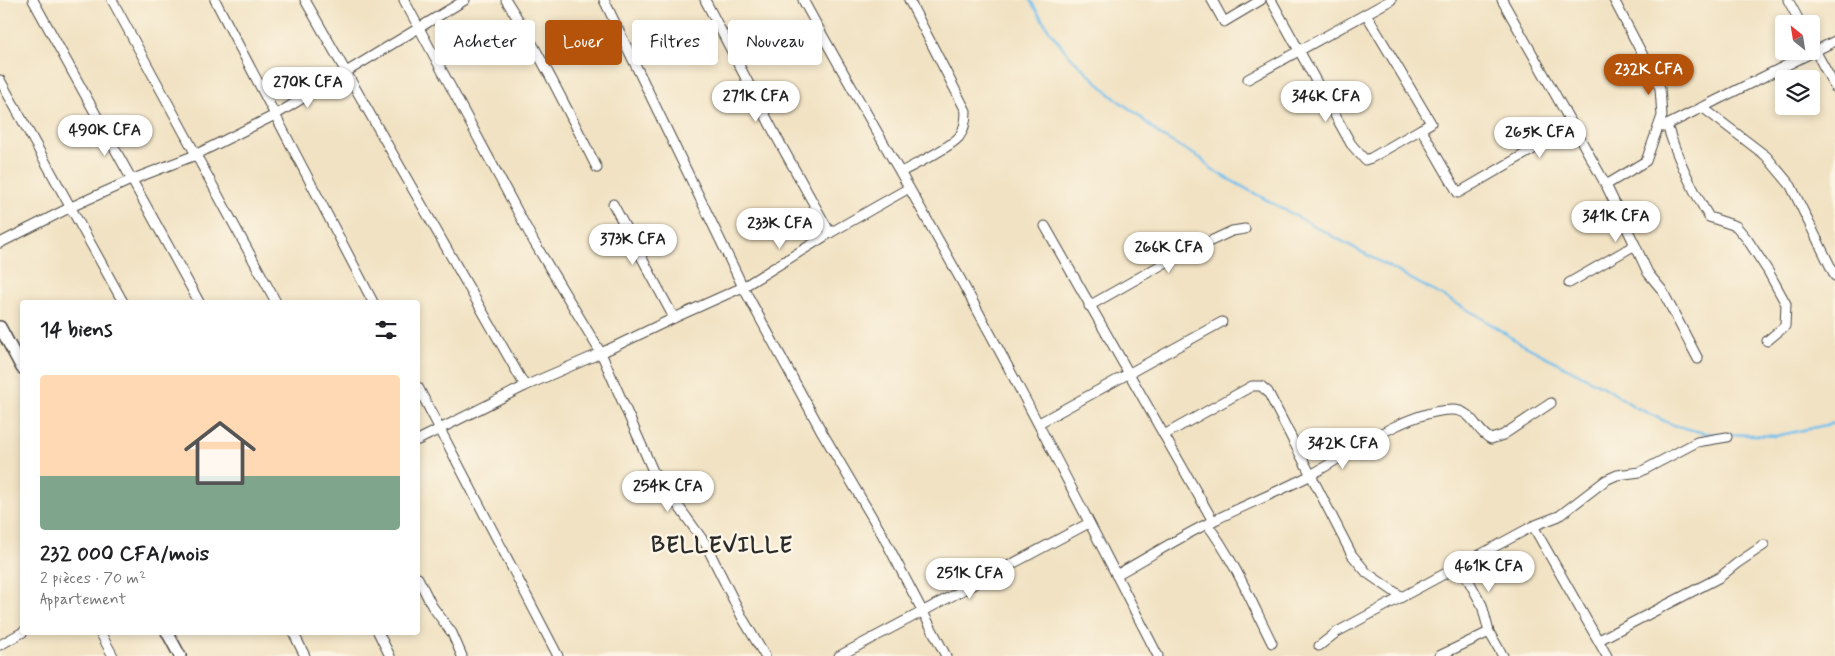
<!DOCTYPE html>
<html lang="fr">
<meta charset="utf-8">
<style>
:root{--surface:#fff;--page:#f6f6f6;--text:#202124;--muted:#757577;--accent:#b45309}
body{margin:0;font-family:Mynerve,sans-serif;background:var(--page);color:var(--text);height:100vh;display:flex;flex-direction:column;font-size:19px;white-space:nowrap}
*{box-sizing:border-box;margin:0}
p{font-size:16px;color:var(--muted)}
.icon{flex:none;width:28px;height:28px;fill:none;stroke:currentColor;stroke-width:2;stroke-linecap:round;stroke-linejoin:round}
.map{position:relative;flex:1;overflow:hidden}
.details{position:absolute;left:20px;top:300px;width:400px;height:335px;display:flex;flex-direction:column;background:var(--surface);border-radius:5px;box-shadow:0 2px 8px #0003}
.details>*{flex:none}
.top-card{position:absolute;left:435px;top:20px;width:475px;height:45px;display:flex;gap:10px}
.needle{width:32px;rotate:330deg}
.buttons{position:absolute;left:1775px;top:15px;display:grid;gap:10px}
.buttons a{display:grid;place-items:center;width:45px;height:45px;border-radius:5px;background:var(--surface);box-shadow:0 2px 8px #0003;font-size:25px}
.price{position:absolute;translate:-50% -42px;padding:0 11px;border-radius:18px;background:#fff;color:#222;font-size:16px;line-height:32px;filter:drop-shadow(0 1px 2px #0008)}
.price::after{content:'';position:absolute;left:50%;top:30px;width:15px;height:11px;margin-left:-8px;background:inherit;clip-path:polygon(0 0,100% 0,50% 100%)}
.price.on{background:var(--accent);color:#fff}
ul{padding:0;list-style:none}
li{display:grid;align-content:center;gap:10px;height:265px;padding:0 20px}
li span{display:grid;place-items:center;height:155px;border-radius:5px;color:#555}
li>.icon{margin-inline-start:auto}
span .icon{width:90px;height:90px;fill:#fffc;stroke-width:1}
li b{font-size:21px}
h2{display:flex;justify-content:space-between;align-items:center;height:60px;padding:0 20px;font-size:21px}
.chip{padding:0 18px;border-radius:5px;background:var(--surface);box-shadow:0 2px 8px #0003;font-size:18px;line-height:45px}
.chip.on{background:var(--accent);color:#fff}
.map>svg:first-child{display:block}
</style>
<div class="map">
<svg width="1835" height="656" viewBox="0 0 1835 656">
<rect width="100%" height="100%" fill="#fcf5e5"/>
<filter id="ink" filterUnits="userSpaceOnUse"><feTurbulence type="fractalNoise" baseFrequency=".02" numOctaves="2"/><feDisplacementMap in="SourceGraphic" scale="10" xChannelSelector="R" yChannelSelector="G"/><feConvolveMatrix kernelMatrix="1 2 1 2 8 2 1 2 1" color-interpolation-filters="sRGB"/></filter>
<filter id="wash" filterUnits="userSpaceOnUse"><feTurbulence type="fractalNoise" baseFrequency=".0096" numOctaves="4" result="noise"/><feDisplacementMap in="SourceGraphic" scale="20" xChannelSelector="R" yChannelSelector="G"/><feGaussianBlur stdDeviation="1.12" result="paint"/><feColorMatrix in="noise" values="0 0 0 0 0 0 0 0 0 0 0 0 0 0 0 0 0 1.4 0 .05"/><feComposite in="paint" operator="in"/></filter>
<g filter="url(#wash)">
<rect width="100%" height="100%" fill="#f1e2c3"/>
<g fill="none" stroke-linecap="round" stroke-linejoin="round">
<g stroke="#74bfed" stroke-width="2.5">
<polyline points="1030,0 1049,30 1068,54 1112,96 1138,115 1160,135 1202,159 1212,170 1477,315 1518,342 1609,390 1635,407 1673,425 1704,433 1723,434"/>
<polyline points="1728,434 1776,436 1835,423"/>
</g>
</g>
</g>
<g filter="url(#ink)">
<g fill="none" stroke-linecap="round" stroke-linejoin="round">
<defs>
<g id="minor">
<polyline points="33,0 199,302"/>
<polyline points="112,0 276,302"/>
<polyline points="215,0 373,302"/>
<polyline points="305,0 525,386"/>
<polyline points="404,0 534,242 601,353 653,471 705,543 743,619 765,656"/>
<path d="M506,0C540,53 568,111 597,168"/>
<polyline points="604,0 743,287 822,432 882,534 946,656"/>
<polyline points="705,0 776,136 830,233"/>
<path d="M803,0C847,81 894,160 939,241C1016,377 1086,517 1158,656"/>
<polyline points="1212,0 1224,22 1261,0"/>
<polyline points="1271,0 1351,144 1365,160 1371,158 1421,129"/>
<polyline points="1502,0 1573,126"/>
<polyline points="1788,0 1801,24"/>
<polyline points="1366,14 1431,123 1421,129 1458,193 1573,126 1606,185 1635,245 1569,283"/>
<polyline points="1811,43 1835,87"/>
<polyline points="1248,79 1391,0"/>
<polyline points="0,80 123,302"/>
<polyline points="1702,107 1766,156 1791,186 1835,276"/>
<path d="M1667,125C1677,158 1691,187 1709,217L1736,226L1747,239L1768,271L1786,304L1785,326L1767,341"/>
<polyline points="1663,127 1835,41"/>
<path d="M901,172C916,164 948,149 959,137C965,129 966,120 966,111L909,0"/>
<polyline points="1606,185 1646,161 1662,116 1660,88 1614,0"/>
<polyline points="613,204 674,318"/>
<polyline points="1045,226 1213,521"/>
<polyline points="0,243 71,207 131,180 193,156 275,115 465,0"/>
<polyline points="1635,245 1648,273 1662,290 1698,359"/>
<polyline points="1089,306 1170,260 1232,231 1245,229"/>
<polyline points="418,387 558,656"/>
<polyline points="1039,423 1222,322"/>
<polyline points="1164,435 1252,386 1261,386 1268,392 1352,555 1367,573 1402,597"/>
<polyline points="418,440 525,386 601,353 674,318 743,287 830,233 909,188"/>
<path d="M1207,524C1234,560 1252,603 1272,643"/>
<polyline points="1533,526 1607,656"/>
<polyline points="1460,565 1482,605 1489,632"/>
<path d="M1116,575C1149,557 1181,536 1215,520C1247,504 1280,491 1311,475C1350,453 1406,411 1451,410C1473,409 1475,431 1491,439L1503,435L1551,403"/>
<polyline points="418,578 432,606 452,633 462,656"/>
<polyline points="100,632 113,656"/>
<polyline points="293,632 305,656"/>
<polyline points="378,632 390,656"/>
<polyline points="1599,640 1720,577 1736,564 1764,545"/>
<polyline points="0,645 23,632"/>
<polyline points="1319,646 1337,632 1533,526 1559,516 1606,480 1617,475 1640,472 1697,442 1727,437"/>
<polyline points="839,656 1089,523"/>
<polyline points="1439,656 1489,632 1503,656"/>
</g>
<g id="tertiary">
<polyline points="0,327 22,368"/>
<polyline points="167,632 180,656"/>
</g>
</defs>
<use href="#minor" stroke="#494642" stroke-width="11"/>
<use href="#tertiary" stroke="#494642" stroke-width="14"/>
<use href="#minor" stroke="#fff" stroke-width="9"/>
<use href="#tertiary" stroke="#fff" stroke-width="11"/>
</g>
</g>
<g text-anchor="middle" stroke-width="5" stroke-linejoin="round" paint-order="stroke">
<g font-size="22" font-weight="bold" letter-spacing="1" fill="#2b2b2b" stroke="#fcf5e5">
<text x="722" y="552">BELLEVILLE</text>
</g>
</g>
</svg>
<div class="buttons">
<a><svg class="needle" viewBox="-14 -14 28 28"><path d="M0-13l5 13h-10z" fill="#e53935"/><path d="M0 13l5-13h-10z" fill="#757577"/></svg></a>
<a><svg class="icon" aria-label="layers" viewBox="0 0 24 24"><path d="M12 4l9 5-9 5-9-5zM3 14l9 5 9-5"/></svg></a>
</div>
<b class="price on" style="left:1649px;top:96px">232K CFA</b>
<b class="price" style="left:308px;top:109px">270K CFA</b>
<b class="price" style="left:756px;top:123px">271K CFA</b>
<b class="price" style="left:1326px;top:123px">346K CFA</b>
<b class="price" style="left:105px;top:157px">490K CFA</b>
<b class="price" style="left:1540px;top:159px">265K CFA</b>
<b class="price" style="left:1616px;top:243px">341K CFA</b>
<b class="price" style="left:780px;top:250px">233K CFA</b>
<b class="price" style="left:633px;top:266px">373K CFA</b>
<b class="price" style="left:1169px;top:274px">266K CFA</b>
<b class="price" style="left:1343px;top:470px">342K CFA</b>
<b class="price" style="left:668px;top:513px">254K CFA</b>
<b class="price" style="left:1489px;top:593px">461K CFA</b>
<b class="price" style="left:970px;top:600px">251K CFA</b>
<div class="top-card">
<a class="chip">Acheter</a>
<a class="chip on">Louer</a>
<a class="chip">Filtres</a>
<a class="chip">Nouveau</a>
</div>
<section class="details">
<h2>14 biens<svg class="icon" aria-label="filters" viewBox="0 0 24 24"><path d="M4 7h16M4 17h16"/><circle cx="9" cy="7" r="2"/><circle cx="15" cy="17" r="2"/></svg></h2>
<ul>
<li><span style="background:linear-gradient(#ffd9b3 65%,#7fa58c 0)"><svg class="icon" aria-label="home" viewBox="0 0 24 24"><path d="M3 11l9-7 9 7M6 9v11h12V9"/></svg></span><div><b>232 000 CFA/mois</b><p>2 pièces · 70 m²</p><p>Appartement</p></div></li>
</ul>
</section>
</div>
